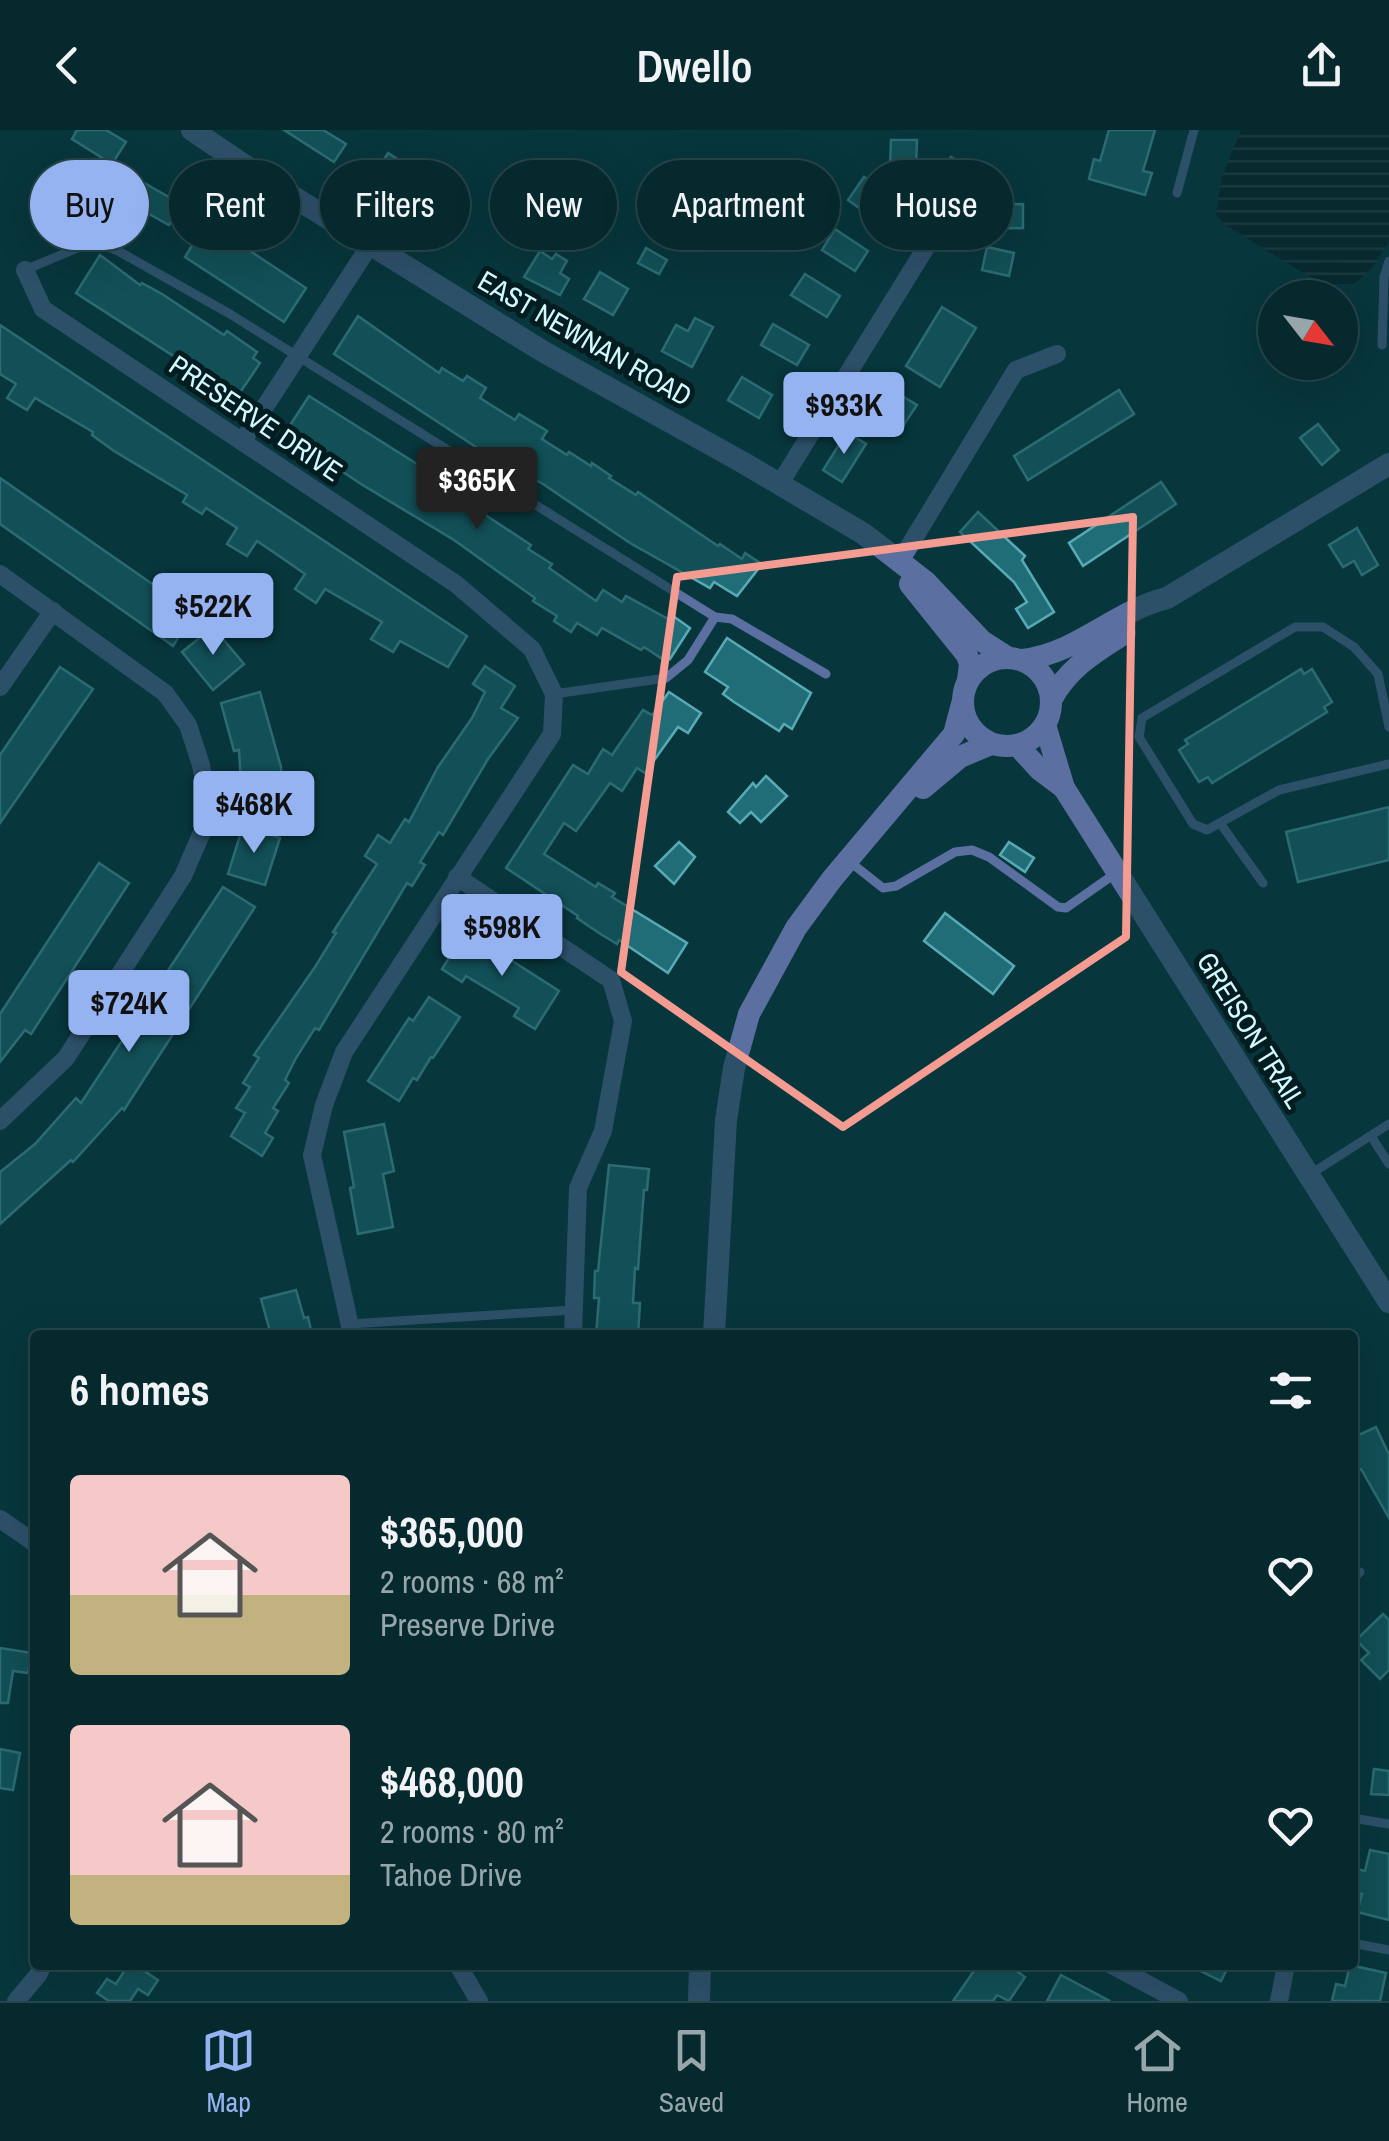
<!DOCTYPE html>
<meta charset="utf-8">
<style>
:root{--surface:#05292d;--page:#133539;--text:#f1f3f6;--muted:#97a6aa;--line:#264549;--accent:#95b2f1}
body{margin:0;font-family:"Archivo Narrow",sans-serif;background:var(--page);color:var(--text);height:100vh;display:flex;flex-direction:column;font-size:38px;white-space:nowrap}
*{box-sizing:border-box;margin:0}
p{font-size:32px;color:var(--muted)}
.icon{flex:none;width:55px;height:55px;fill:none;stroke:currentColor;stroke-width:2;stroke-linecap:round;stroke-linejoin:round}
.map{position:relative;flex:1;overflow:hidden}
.drawer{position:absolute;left:30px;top:1200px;width:1328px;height:640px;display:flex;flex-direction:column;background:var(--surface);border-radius:10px;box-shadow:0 10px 40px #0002,0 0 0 2px var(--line)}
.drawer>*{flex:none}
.banner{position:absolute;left:30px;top:30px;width:1330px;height:90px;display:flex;gap:20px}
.needle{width:65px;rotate:121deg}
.fabs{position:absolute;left:1258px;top:150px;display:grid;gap:20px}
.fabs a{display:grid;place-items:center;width:100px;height:100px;border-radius:50%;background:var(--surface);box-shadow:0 10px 40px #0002,0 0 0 2px var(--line);font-size:50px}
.price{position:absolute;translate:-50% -85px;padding:0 22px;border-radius:10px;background:var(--accent);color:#111;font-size:32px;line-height:65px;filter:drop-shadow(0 2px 5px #0008)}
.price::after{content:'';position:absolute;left:50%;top:60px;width:30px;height:22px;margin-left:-15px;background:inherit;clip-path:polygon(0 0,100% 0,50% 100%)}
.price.selected{background:#222;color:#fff}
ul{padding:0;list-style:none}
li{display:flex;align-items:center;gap:30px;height:250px;padding:0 40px}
li span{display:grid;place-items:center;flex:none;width:280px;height:200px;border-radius:10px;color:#555}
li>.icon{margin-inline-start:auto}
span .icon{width:120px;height:120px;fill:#fffc;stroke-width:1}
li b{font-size:42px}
h2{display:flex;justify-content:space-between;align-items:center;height:120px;padding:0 40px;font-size:42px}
.chip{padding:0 35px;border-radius:45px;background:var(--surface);box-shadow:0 10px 40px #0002,0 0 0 2px var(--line);font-size:35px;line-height:90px}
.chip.selected{background:var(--accent);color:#111}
header{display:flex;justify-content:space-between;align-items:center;height:130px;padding:0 40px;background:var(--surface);font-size:45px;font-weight:600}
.tabs{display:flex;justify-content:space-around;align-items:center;height:140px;border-top:2px solid var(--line);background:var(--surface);font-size:28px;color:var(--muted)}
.tabs a{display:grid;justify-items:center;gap:5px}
.tabs .selected{color:var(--accent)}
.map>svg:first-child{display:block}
</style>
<header><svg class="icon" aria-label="back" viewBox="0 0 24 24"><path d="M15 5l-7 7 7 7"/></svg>Dwello<svg class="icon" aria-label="share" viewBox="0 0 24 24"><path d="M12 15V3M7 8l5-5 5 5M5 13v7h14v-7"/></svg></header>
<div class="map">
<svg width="1389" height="1871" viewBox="0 0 1389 1871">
<defs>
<pattern id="water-rules" width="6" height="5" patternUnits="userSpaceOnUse" patternTransform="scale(2.5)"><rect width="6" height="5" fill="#091b1e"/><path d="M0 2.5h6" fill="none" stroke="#2c3d40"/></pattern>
</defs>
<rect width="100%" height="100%" fill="#07373c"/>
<polygon fill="url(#water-rules)" points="1241,0 1389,0 1389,112 1373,137 1354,154 1328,154 1305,144 1224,94 1216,85 1222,47"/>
<g fill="#206d77" stroke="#58aab5" stroke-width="2.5">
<polygon points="77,0 106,0 126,12 112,34 72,9"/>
<polygon points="284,0 323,0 346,14 334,32"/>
<polygon points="1109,0 1155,0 1143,41 1152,43 1145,65 1089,49 1094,29 1100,31"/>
<polygon points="891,10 917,10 916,37 890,37"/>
<polygon points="388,23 408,36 385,73 365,60"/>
<polygon points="951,27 973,40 960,63 937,50"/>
<polygon points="864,47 887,62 870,86 848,70"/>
<polygon points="139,50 181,74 169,95 126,71"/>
<polygon points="1023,74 1023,98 982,99 982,75"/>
<polygon points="442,76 464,90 451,111 429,96"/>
<polygon points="210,86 227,96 224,100 246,114 244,117 306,158 284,192 185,127"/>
<polygon points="835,99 868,121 855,141 822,120"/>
<polygon points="987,117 1014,123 1009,146 982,140"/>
<polygon points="646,118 667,130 659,144 638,133"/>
<polygon points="540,121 552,129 556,124 567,131 560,143 569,149 560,165 524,147"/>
<polygon points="100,125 140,155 142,153 162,164 224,205 227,201 257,222 253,228 260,233 237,267 76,163"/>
<polygon points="600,142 628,159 613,185 584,169"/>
<polygon points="805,144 840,166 827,187 791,165"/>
<polygon points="942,177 976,198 940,257 906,236"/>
<polygon points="358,186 439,243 442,238 463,251 467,246 486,258 480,268 515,290 519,284 547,301 542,309 567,325 569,322 591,336 592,333 611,346 609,348 636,365 638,362 718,416 720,414 742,429 745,423 762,434 737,466 714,452 710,458 630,413 543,354 479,319 334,224"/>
<polygon points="695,188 713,197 692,237 662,221 676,195 688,201"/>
<polygon points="773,194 809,215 797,235 761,215"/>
<polygon points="0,195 467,506 448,537 400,511 393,522 371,509 382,492 325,459 316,473 295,459 305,444 282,428 257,411 247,426 227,414 237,398 206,378 202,384 183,372 187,365 114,321 92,305 93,302 35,268 27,280 7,268 16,254 0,244"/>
<polygon points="742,247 772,265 759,288 728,270"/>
<polygon points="892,260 917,275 903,296 879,281"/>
<polygon points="1119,260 1134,284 1028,350 1014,326"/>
<polygon points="309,266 425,339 422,343 531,415 528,419 552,434 549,438 596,471 603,460 622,472 626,466 670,490 673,486 690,498 670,529 667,526 664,530 644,517 641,520 602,498 597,505 577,493 571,502 554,491 557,486 533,471 535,468 454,410 361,354 285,303"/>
<polygon points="1318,294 1339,320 1322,335 1300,308"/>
<polygon points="847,302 866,314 842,352 823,340"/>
<polygon points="0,348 194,483 173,516 0,394"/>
<polygon points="1161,352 1176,374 1083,436 1069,413"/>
<polygon points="978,382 1025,426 1022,430 1054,482 1028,498 1016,479 1027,472 1014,452 960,402"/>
<polygon points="1357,398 1378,435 1362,445 1354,431 1343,437 1329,415"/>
<polygon points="213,497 244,534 213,560 182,522"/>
<polygon points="727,508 811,563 792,599 784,594 779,601 734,572 723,564 728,557 705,542"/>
<polygon points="485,536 515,556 501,578 518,588 488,629 443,705 439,702 420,732 425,735 412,756 407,753 319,900 315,898 296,928 285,950 289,953 273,978 278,981 265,1003 273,1008 262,1026 231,1006 245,983 236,978 250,957 243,953 259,928 254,925 315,837 336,803 333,802 377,734 365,726 378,705 390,713 405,689 409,692 438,637 472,588 485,562 473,554"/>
<polygon points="60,537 93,559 0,693 0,625"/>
<polygon points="1301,539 1304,544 1312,539 1332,572 1324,577 1327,582 1212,653 1208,647 1199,652 1179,620 1188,614 1185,610"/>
<polygon points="260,562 281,637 283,683 243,685 239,620 234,621 221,573"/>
<polygon points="669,562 701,583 688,603 678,597 645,643 637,638 622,661 610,653 576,701 564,693 544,724 596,757 598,753 615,763 612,767 687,813 668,843 619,810 617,814 599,803 577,788 578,786 506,738 573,635 588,644 603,619 612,625 643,580 652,585"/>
<polygon points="766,646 787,666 761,692 751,682 740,693 728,682 753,653 756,657"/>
<polygon points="1389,677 1389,730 1298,752 1286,702"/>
<polygon points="243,696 280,708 265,755 228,744"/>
<polygon points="679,712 695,727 674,754 655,736"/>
<polygon points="1009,712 1034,728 1025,742 1000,725"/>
<polygon points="99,733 129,753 31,904 25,900 0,932 0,884"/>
<polygon points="223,757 255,777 124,980 122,978 73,1032 71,1030 0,1094 0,1042 35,1014 76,968 81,973"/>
<polygon points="945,783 1014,836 993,864 924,811"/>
<polygon points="462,807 472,813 475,807 559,861 535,899 514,886 519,878 466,846 462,852 442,839"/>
<polygon points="429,867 460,887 433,928 431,927 417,950 413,948 399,971 368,951 409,888 413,891"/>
<polygon points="384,994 394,1041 383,1044 393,1097 358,1104 350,1058 354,1057 344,1002"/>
<polygon points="609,1035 649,1039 647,1060 644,1060 638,1139 635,1138 633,1173 640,1173 638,1205 596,1205 599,1168 594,1168 595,1141 598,1141"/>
<polygon points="296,1160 304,1188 308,1187 312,1205 271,1205 261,1169"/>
<polygon points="1376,1297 1389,1325 1389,1388 1361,1339 1352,1342 1352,1308"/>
<polygon points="1383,1484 1389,1490 1389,1540 1380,1549 1361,1530 1369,1523 1356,1510"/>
<polygon points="0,1518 32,1523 28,1543 13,1541 8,1573 0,1573"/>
<polygon points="0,1619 20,1623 13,1660 0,1658"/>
<polygon points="1374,1639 1389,1641 1389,1665 1371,1664"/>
<polygon points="1370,1720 1389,1724 1389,1790 1357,1782 1362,1764 1352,1762 1352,1759 1357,1739 1365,1741"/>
<polygon points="128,1835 135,1835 158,1850 148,1865 138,1859 130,1871 109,1871 97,1863 107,1849 116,1854"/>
<polygon points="978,1835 1008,1835 1025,1847 1009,1871 997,1865 993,1871 953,1871"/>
<polygon points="1188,1835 1229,1835 1221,1851"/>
<polygon points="1350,1835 1386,1843 1380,1871 1332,1871 1336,1854 1345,1856"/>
<polygon points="1061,1845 1110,1871 1047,1871"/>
</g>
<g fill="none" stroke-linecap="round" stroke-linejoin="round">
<g stroke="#5b6fa1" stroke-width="9">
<polyline points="1177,63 1194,0"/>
<polyline points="25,140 94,111 120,122 230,184 715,487 732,489 826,544"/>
<polyline points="1382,215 1384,147 1389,131"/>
<polyline points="554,564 666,548 688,530 715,487"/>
<polyline points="1389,597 1378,544 1354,517 1323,497 1295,497 1142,588 1139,607 1193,694 1207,700 1279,660 1389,634"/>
<polyline points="1220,693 1263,753"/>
<polyline points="850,732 883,758 896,756 955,722 972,720 989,727 1058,777 1066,778 1116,743"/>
<polyline points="1371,1006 1389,1034"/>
<polyline points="1309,1045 1389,994"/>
<polyline points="349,1194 574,1180"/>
<polyline points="1352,1449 1360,1442"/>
<polyline points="1352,1688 1389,1694"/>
<polyline points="1352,1813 1389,1820"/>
</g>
<g stroke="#5b6fa1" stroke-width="18">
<polyline points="25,140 43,179 456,454 532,519 554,564 552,604 344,922 324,975 312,1025 352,1205"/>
<polyline points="242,312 370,115"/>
<polyline points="779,355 933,106"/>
<polyline points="899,433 1016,240 1057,224"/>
<polyline points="0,444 165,563 188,595 201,635 206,664 203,700 183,746 66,928 0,991"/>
<polyline points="0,557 53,481"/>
<polyline points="457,747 611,850 623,891 603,1001 578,1058 573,1205"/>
<polyline points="0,1389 35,1413"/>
<polyline points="458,1835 479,1871"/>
<polyline points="1112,1835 1179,1871"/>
<polyline points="16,1871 38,1845 43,1835"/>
<polyline points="1279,1871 1286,1835"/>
</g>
<g stroke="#5b6fa1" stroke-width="22">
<polyline points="192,0 271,53 544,222 742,332 864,404 926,452 982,511 1007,527"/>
<polyline points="910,454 967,525 970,534 968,550"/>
<circle cx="1007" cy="572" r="44"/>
<path d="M1022,530C1079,523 1114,481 1167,468L1389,334"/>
<path d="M1051,570C1069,537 1094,523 1125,503"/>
<polyline points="1045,595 1064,658 1389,1172"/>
<polyline points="1017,615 1040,640 1064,658"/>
<polyline points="923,658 960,627 991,614"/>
<polyline points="714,1205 726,990 734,938 749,884 796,798 832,749 954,604 962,574"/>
<polyline points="699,1871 700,1835"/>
</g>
</g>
<path d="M0 0H1389V1871H0ZM1133,387L1126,807L843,997L621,842L677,447Z" fill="#07373c" fill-opacity=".55" fill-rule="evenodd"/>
<path fill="none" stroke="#f59c92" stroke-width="8" stroke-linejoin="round" d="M1133,387L1126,807L843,997L621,842L677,447Z"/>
<g text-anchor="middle" stroke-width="10" stroke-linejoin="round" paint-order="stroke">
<g font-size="28" fill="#d2f9ff" stroke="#021c1f">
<text transform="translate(585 208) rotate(30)" y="10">EAST NEWNAN ROAD</text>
<text transform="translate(256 288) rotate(34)" y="10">PRESERVE DRIVE</text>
<text transform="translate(1251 900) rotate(58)" y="10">GREISON TRAIL</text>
</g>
</g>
</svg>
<div class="fabs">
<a><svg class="needle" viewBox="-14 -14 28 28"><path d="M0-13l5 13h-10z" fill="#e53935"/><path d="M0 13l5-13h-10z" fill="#97a6aa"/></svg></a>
</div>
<b class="price" style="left:844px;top:327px">$933K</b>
<b class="price selected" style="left:477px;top:402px">$365K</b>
<b class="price" style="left:213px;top:528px">$522K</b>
<b class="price" style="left:254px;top:726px">$468K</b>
<b class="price" style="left:502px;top:849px">$598K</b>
<b class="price" style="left:129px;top:925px">$724K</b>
<div class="banner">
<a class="chip selected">Buy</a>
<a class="chip">Rent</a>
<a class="chip">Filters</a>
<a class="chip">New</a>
<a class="chip">Apartment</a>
<a class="chip">House</a>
</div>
<section class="drawer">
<h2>6 homes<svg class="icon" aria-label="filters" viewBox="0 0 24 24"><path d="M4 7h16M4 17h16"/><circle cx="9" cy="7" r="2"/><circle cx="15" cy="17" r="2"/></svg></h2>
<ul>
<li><span style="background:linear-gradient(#f6c9c9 60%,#c2b280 0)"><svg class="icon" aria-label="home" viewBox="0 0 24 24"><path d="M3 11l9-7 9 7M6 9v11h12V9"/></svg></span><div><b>$365,000</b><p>2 rooms · 68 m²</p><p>Preserve Drive</p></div><svg class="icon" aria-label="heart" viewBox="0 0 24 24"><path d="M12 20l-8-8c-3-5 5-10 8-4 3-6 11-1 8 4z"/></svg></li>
<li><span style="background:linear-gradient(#f6c9c9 75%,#c2b280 0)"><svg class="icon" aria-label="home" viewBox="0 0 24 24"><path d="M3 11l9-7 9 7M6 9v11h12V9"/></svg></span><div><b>$468,000</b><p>2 rooms · 80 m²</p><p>Tahoe Drive</p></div><svg class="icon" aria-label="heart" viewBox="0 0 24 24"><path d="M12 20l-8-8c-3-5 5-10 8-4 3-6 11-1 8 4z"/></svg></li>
</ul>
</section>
</div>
<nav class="tabs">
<a class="selected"><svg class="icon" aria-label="map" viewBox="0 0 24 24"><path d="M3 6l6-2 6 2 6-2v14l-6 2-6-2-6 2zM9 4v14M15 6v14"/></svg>Map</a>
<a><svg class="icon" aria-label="saved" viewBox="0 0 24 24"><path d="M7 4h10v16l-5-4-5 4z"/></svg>Saved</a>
<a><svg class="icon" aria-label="home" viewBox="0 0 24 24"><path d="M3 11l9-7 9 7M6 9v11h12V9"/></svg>Home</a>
</nav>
